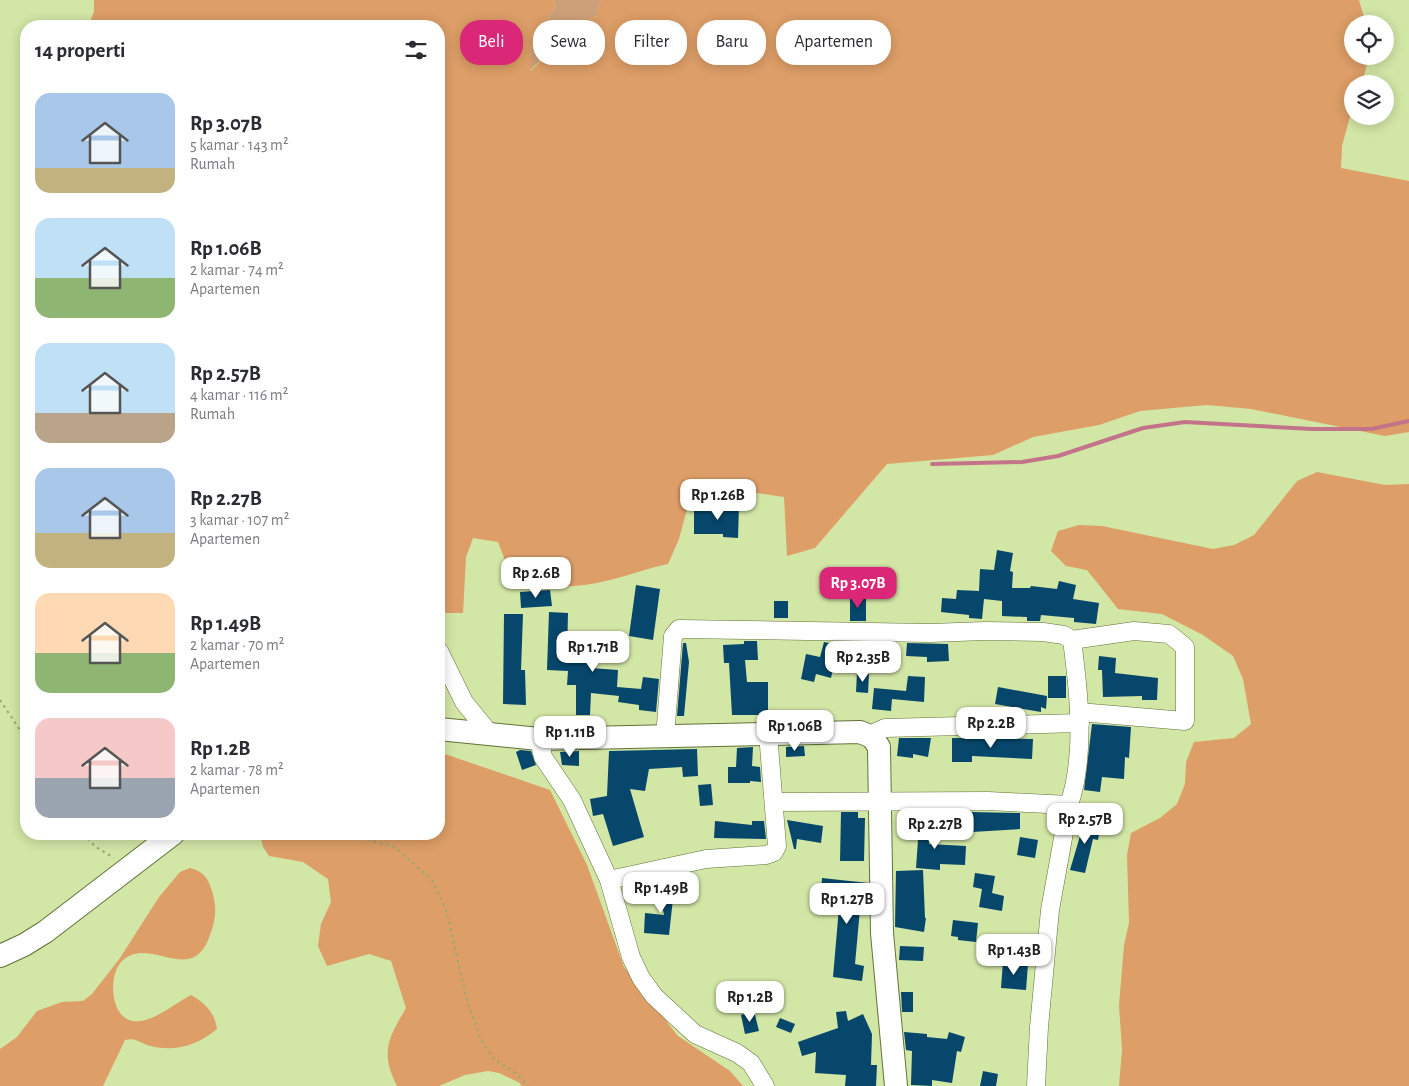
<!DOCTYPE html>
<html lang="id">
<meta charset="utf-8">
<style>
:root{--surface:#fff;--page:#f2f2f3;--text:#2b2b33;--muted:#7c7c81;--accent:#db2777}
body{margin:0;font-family:"Alegreya Sans",sans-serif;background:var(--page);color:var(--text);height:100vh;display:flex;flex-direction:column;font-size:19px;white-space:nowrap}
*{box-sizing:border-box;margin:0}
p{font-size:16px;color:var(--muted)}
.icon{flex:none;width:28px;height:28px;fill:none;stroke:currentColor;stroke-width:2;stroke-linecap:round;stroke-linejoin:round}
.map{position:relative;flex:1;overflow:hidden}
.details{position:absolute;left:20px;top:20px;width:425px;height:820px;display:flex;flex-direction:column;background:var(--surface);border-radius:20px;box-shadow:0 2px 12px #0003}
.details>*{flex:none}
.top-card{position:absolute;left:460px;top:20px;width:475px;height:45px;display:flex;gap:10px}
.buttons{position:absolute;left:1344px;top:15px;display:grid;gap:10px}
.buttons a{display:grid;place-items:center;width:50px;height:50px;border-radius:50%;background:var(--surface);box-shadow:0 2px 12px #0003;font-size:25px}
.price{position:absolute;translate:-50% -42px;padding:0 11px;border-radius:10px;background:#fff;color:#222;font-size:16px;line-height:32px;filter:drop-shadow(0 1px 2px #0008)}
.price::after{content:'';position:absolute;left:50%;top:30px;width:15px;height:11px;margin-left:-8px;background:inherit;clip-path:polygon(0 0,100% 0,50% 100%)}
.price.on{background:var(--accent);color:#fff}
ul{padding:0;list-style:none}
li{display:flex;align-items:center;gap:15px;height:125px;padding:0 15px}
li span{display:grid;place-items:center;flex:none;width:140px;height:100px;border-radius:15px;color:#555}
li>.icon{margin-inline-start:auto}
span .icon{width:60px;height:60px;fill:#fffc;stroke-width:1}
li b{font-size:21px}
h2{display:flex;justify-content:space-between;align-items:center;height:60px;padding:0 15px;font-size:21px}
.pill{padding:0 18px;border-radius:20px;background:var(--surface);box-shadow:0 2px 12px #0003;font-size:18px;line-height:45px}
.pill.on{background:var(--accent);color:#fff}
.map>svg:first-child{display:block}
</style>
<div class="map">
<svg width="1409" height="1086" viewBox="0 0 1409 1086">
<rect width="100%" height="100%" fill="#d2e6a6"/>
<polygon fill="#cda079" points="552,0 601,0 596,16 577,27 529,71 531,48 556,5"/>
<g fill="#dd9e67">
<path d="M94,0H552L556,5L531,48L530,71L577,27L596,16L601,0H1359L1366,24H1352V56H1369L1362,84H1352V109L1342,146L1341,168L1409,181V432L1385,436L1251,409L1207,405L1140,411L1099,425L1033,437L993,455L887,464L815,548L787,556L784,497L729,489L690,498L679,539L668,564C636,571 607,584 574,586C554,588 531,581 512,578L498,542L473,538L466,557L463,613H439V26H88L94,12Z"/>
<polygon points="1317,472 1385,485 1409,484 1409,1086 1119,1086 1122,1050 1119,1005 1124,945 1129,923 1127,855 1131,833 1160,818 1177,804 1185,784 1186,762 1194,742 1234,738 1251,724 1243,679 1233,656 1203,635 1162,614 1118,609 1087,570 1066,566 1051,551 1058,531 1079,525 1102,526 1213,549 1234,545 1254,535 1297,481"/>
<path d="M439,752L550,790L587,865L624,967L678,1036L730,1071L743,1086H521L520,1083L499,1073L488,1071L465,1075L439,1086H397C380,1052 388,1039 406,1008L391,961L369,954L327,966L318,946L321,924L331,902L328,879L303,862L269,856L263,847L260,834H439Z"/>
<path d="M190,868C204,872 208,878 212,891C217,908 216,919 210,935C192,988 150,934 122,961C106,977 111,1027 141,1021C158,1018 176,1003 191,995C205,1003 215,1013 217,1029C197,1046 172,1053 147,1045C137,1041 135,1038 125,1040L103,1086H0V1049L17,1037L37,1011L62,1002L83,1001L92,994L120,958L159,897L180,872Z"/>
</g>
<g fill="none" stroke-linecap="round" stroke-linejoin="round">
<polyline stroke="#c3738a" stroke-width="4" points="932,464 1022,462 1058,456 1143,428 1185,422 1312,429 1371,429 1409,421"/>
</g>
<g fill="#07476b">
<polygon points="723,504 739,505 738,538 723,537 723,534 694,534 694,508 723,509"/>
<polygon points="997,550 1013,553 1010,571 1013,572 1012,588 1030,588 1031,586 1057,589 1059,581 1076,585 1073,599 1099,603 1096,624 1074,622 1074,618 1041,615 1040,621 1027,621 1027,617 1002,616 1002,601 984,599 982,619 969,618 969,615 941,612 942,598 956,599 957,590 979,591 980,569 994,570"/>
<polygon points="636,585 660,589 653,640 629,636"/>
<polygon points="550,590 552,606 521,608 520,592"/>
<rect x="850" y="597" width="16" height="24"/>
<rect x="774" y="601" width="14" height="17"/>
<polygon points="549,612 568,613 567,657 592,658 591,668 618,670 617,687 641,689 643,677 659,679 656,712 639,710 639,705 618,702 619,696 591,693 590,715 576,715 576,685 567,685 568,671 547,670"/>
<polygon points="504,614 523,614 521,670 525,670 526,705 503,704"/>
<polygon points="744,641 757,641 758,660 745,660 747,682 768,682 768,715 732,715 729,663 724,663 723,645 744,644"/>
<polygon points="824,642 838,645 831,678 816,674 814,682 801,679 806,654 820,657"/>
<polygon points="683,643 686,643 689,662 684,716 677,716"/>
<polygon points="907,643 948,644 949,661 927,662 927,657 906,656"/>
<polygon points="1099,656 1116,658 1115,673 1158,678 1157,700 1142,700 1142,696 1103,697 1102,670 1098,670"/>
<polygon points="857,673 869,674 868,693 856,692"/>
<polygon points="908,676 925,677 924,702 892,699 891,711 872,709 874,688 906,691"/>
<rect x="1048" y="676" width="18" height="22"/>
<polygon points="998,687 1047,696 1046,709 1041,707 1041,712 995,704"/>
<polygon points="1092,724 1131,727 1129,758 1125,757 1124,779 1102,777 1100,792 1084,790"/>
<polygon points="899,738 931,738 928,757 913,754 913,758 897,756"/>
<polygon points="952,738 1033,739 1032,759 972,756 972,762 952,762"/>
<polygon points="804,746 805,756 786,757 786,747"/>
<polygon points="753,747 752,766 760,767 761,782 750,781 750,783 728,783 728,767 736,767 737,748"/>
<polygon points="697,749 698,776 683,777 682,767 649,769 645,791 630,789 644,837 613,846 603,814 593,816 590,799 607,796 609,751"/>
<polygon points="520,750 531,751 536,765 522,770 516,752"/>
<polygon points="579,751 579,766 562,765 560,752"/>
<polygon points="711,784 713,805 700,806 698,785"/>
<polygon points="841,812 858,812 858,818 865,818 864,861 840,861"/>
<polygon points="971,812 1020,813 1020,829 972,832"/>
<polygon points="1085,819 1101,823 1098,840 1093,839 1085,873 1070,870"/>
<polygon points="787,820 823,826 821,843 797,839 796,849 794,849"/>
<polygon points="715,821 752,825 752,821 764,821 766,839 714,838"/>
<polygon points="928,822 929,844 966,846 965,865 940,864 940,870 916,868 918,840 912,840 911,823"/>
<polygon points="1020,837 1038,840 1035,858 1017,855"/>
<polygon points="923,870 925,918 926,918 924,932 895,927 896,871"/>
<polygon points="975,873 995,876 992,893 1004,896 1002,911 979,907 982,889 973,887"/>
<polygon points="822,878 868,883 868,899 861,898 855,964 864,966 862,981 833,977 840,896 821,894"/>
<polygon points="670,883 673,899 669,935 644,933 645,913 664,915 658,885"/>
<polygon points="953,920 978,923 976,942 958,940 958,937 951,936"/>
<polygon points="900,946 924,947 923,961 899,960"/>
<polygon points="1003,961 1028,964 1026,990 1001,988"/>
<polygon points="901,992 913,992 913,1012 902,1012"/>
<polygon points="754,1011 759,1031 745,1034 741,1015"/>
<polygon points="846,1011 848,1021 863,1014 872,1034 871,1065 877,1065 876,1086 845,1086 846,1075 815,1073 816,1052 802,1056 798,1042 838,1028 836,1012"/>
<polygon points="780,1018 795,1024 791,1033 776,1027"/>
<polygon points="904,1032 927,1034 927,1037 947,1039 949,1032 965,1037 961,1052 957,1051 952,1083 932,1080 932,1086 911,1085 912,1051 906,1050"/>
<polygon points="983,1071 998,1074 996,1086 980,1086"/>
</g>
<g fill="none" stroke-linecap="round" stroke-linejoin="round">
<defs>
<g id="minor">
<polyline points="1072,640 1134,631 1169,634 1185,647 1185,721 1079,712"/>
<polyline points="439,651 464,702 490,734"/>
<path d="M665,737L673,636L679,629L931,633L984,631L1043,632L1064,635L1072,640C1079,693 1086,754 1069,805L988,801L774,802"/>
<polyline points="872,737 876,732 885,728 1080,723"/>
<polyline points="539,739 543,757 572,800 609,880 631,957 641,978 654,996 695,1034 737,1053 751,1063 765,1086"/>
<polyline points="609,880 706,859 766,855 774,852 777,846 768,733"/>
<polyline points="1036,1086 1039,1027 1050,910 1069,805"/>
</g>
<g id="major">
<polyline points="439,729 539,739 860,732 872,737 879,747 882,933 896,1086"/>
<polyline points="0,956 24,945 45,932 173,834"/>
</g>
</defs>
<use href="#minor" stroke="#627237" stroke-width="19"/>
<use href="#major" stroke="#627237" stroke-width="24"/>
<g stroke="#98a774" stroke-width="2" stroke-dasharray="2.5 4" stroke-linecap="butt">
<polyline points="0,700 26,739"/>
<polyline points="83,834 96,847 114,858"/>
<polyline points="329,834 357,837 395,847 432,880 446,910 467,1000 481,1040 494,1059 516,1073 528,1086"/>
</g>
<use href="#minor" stroke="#fff" stroke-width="18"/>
<use href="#major" stroke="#fff" stroke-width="22"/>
</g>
</svg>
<div class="buttons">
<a><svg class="icon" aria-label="locate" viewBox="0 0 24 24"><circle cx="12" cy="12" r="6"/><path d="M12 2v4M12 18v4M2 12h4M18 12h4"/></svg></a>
<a><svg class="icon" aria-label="layers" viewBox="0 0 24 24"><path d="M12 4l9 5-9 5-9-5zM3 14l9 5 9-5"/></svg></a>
</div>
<b class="price" style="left:718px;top:521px">Rp 1.26B</b>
<b class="price" style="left:536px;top:599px">Rp 2.6B</b>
<b class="price on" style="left:858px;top:609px">Rp 3.07B</b>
<b class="price" style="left:593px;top:673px">Rp 1.71B</b>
<b class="price" style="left:863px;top:683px">Rp 2.35B</b>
<b class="price" style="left:991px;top:749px">Rp 2.2B</b>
<b class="price" style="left:795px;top:752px">Rp 1.06B</b>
<b class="price" style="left:570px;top:758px">Rp 1.11B</b>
<b class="price" style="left:1085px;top:845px">Rp 2.57B</b>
<b class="price" style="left:935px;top:850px">Rp 2.27B</b>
<b class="price" style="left:661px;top:914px">Rp 1.49B</b>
<b class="price" style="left:847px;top:925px">Rp 1.27B</b>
<b class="price" style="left:1014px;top:976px">Rp 1.43B</b>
<b class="price" style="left:750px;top:1023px">Rp 1.2B</b>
<div class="top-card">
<a class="pill on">Beli</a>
<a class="pill">Sewa</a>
<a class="pill">Filter</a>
<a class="pill">Baru</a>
<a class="pill">Apartemen</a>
</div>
<section class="details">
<h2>14 properti<svg class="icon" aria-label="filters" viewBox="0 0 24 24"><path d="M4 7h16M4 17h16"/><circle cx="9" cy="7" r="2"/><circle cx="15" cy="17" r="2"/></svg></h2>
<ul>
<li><span style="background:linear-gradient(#a9c7e8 75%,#c2b280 0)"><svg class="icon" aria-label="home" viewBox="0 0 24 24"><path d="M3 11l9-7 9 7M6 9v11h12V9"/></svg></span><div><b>Rp 3.07B</b><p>5 kamar · 143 m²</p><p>Rumah</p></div></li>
<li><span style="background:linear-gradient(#bfe0f5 60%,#8fb573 0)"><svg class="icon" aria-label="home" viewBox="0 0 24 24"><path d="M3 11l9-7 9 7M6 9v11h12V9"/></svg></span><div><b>Rp 1.06B</b><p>2 kamar · 74 m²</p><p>Apartemen</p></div></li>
<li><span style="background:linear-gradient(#bfe0f5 70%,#b9a48a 0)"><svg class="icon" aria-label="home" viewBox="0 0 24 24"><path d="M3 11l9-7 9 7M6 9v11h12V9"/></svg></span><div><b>Rp 2.57B</b><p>4 kamar · 116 m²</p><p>Rumah</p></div></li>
<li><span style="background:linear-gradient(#a9c7e8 65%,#c2b280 0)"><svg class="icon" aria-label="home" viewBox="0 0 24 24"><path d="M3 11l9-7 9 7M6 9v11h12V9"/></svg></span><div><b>Rp 2.27B</b><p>3 kamar · 107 m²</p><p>Apartemen</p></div></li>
<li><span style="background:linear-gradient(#ffd9b3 60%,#8fb573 0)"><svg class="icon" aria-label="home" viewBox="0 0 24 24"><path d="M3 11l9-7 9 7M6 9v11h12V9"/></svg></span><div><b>Rp 1.49B</b><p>2 kamar · 70 m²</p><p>Apartemen</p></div></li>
<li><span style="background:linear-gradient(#f6c9c9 60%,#9aa5b1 0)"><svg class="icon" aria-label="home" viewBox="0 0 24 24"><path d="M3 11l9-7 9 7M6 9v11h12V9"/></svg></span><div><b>Rp 1.2B</b><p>2 kamar · 78 m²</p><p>Apartemen</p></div></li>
</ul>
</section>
</div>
